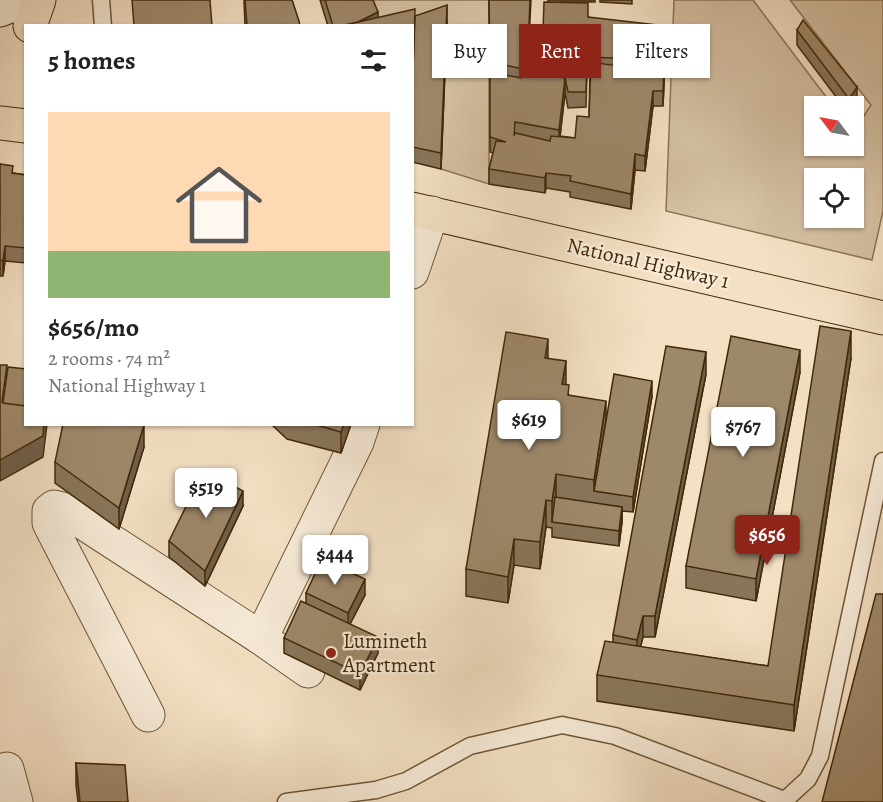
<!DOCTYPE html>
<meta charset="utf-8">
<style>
:root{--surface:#fff;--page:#f6f6f6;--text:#222;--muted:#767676;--line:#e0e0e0;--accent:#8f2418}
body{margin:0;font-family:Alegreya,serif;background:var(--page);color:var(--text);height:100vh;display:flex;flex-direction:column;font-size:22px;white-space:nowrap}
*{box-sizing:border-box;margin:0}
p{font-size:20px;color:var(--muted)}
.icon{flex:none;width:33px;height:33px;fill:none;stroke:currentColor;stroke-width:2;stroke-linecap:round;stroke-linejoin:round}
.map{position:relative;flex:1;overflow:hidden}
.panel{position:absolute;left:24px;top:24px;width:390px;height:402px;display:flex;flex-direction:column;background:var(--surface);border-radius:0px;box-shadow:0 2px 4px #0004}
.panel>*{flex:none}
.hud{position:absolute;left:432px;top:24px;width:360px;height:54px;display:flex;gap:12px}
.needle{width:39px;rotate:302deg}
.tools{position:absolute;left:804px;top:96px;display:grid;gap:12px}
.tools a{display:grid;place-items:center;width:60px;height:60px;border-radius:0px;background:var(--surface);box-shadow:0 2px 4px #0004;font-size:30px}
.price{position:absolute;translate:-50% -51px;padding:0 14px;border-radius:6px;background:#fff;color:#222;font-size:20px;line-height:39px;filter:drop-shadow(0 2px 3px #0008)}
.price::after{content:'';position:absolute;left:50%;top:36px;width:18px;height:14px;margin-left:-9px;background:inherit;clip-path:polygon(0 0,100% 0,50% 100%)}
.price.active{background:var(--accent);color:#fff}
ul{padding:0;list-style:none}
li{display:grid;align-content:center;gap:12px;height:318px;padding:0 24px}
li+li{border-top:2px solid var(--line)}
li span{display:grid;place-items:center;height:186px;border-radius:0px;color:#555}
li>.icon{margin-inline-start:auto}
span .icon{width:108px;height:108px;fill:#fffc;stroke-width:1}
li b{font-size:26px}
h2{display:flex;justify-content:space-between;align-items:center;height:72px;padding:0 24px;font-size:26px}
.tag{padding:0 21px;border-radius:0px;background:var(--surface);box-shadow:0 2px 4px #0004;font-size:21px;line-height:54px}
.tag.active{background:var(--accent);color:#fff}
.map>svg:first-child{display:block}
</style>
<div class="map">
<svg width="883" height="802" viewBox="0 0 883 802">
<rect width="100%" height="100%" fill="#f4e1c5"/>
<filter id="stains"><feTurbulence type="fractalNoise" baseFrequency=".00333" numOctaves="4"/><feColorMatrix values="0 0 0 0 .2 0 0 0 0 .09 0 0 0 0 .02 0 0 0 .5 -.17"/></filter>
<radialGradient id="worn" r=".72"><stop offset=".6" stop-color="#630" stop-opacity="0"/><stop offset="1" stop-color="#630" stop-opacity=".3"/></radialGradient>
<g fill="#d6c2a5" stroke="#8c7556" stroke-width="1.5" fill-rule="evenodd">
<polygon points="367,0 489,0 489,184 441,169 447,21 412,26 377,25"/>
<path d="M674,0H753L833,106H814V146H854V131L871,105L790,0H883V211L872,260L666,211ZM854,178V218H814V178Z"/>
</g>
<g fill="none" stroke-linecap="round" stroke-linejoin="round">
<defs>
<g id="lane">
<polyline points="101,0 103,26"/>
<polyline points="286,802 376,790 406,781 470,746 562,725 615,736 784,800"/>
<polyline points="783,802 808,779 820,756 883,461"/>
</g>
<g id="street">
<polyline points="412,272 432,213"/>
<polyline points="261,638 357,442 363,424"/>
<polyline points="148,715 49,523 49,511 54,507 62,509 261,638 308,671"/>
<polyline points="7,769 16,802"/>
</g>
<polyline id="secondary" points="0,10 25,0"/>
<g id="highway">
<polyline points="30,26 39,0"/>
<polyline points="0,123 26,126"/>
<polyline points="412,209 883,318"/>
</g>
</defs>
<use href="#lane" stroke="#6e5637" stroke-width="19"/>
<use href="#street" stroke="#6e5637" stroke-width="35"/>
<use href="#secondary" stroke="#412808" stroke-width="35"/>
<use href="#highway" stroke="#412808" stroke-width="35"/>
<use href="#lane" stroke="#f8ecd9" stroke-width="16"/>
<use href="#street" stroke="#f8ecd9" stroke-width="33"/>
<use href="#secondary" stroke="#f8ecd9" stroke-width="33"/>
<use href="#highway" stroke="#f4e1c5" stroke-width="33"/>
</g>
<g fill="#88755b" stroke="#412808" stroke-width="1.5" fill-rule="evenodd">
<polygon points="244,0 292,0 300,26 245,26"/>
<polygon points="320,0 373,0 378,18 415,16 447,20 441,169 412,162 412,26 328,26"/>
<path d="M489,0L529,40L525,70L542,73V60L548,0H595V2H560L588,17L666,41L663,106H653L645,171L635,170L631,209L570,197V192L546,188L545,193L489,184V169L493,153L490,152V73ZM587,72H590L589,117L575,138L560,136L565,93L568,108L586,107Z"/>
<polygon points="600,0 632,0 632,4 600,2"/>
<polygon points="797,30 857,102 854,108 854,106 843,106 797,45"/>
<polygon points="0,164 13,173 26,175 26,263 5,261 3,276 0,276"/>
<polygon points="548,358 566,385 569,396 606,420 652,396 633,512 622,511 622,522 619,546 552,537 552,528 546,527 540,569 514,565 508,603 466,596 466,569"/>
<polygon points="851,358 794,731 597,701 597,675 613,643 613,635 706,374 655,637 643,637 640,647 768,666"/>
<polygon points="800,372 756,601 686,588 686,566"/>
<polygon points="271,424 351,424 341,453 287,439"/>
<polygon points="144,447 119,529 55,483 55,462"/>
<polygon points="243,506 205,586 169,557 169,541"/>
<polygon points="306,593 365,595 350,624 378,653 360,690 284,653 284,638 306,603"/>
<polygon points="76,763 128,802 78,802 76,785"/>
</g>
<g fill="#6f5f4a" stroke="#412808" stroke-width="1.5">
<polygon points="530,0 531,0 529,40 523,84 523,69"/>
<polygon points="447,5 447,20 441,169 441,153"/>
<polygon points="378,12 378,26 351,26"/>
<polygon points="666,26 666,41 663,106 663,91"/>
<polygon points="565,78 565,93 559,146 559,130"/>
<polygon points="857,87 857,102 854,108 854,106 849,106 849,99"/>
<polygon points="653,91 653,106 645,171 645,156"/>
<polygon points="635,154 635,170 631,209 631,194"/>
<polygon points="546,173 546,188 545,193 545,178"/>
<polygon points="5,246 5,261 3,276 3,261"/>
<polygon points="851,331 851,358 794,731 794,705"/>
<polygon points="548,339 548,366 545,358"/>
<polygon points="800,350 800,372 756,601 756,579"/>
<polygon points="706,352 706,374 655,637 655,616"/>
<polygon points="566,361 566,387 562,384"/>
<polygon points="652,381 652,396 633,512 633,497"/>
<polygon points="606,401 606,427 594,491 594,480"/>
<polygon points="44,424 47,424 43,457 0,481 0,460"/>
<polygon points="344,424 351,424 341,453 341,432"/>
<polygon points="144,425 144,447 119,529 119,508"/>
<polygon points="556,474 556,500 552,522 552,501"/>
<polygon points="243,491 243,506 205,586 205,571"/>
<polygon points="546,500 546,527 540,569 540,542"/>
<polygon points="622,507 622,522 619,546 619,531"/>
<polygon points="514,539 514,565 508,603 508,577"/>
<polygon points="365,579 365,595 348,628 348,613"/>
<polygon points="643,616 643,637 637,661 637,640"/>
<polygon points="378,637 378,653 360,690 360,674"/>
</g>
<g fill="#9e886a" stroke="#412808" stroke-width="1.5" fill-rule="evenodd">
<polygon points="132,0 210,0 212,26 134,26"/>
<polygon points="245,0 292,0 299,21 300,26 247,26"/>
<polygon points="325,0 373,0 378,12 358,22 341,26 333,26"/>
<polygon points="489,0 530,0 529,25 523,69 490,62"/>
<path d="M544,2L588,3V17L666,26L663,91H653L645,156L635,154L631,194L570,181L571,176L546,173L545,178L489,169L496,141L506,142L490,137V72L521,78L523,69L565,78L542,60ZM587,57L640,59L638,69L591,62L589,117L577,116L575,138L551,136L550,141L515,133L514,136L515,122L559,130L565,78L568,92H586Z"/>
<polygon points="447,5 441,153 412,147 412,99 415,16"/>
<polygon points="415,9 412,93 412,26 341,26"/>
<polygon points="803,20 857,87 849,99 797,30"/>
<polygon points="0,164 13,166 12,173 26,175 26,248 5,246 3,261 0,260"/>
<polygon points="820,326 851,331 794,705 597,675 605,641 768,666"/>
<polygon points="506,332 548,339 545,358 566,361 562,384 569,385 568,395 606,401 594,480 556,474 552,501 546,500 540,542 514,539 508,577 466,569"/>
<polygon points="731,336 800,350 756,579 686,566"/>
<polygon points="666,346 706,352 655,616 643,616 637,640 613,635"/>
<polygon points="0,365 7,365 2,402 26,406 26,424 44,424 43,436 0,460"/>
<polygon points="8,367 26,369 26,406 3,403"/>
<polygon points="614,374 652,381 633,497 594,491"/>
<polygon points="63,424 142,424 144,425 119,508 55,462"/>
<polygon points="313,424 344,424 341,432"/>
<polygon points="204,470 243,491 205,571 169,541"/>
<polygon points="555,497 622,507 619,531 552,522"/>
<polygon points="322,559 365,579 348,613 306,593"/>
<polygon points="876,594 883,594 883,802 822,802"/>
<polygon points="301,601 378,637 360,674 284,638"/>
<polygon points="76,763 125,765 128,802 80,802"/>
</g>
<circle fill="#8f2418" stroke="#f8ecd9" stroke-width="2" cx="331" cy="653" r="6"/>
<g text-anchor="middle" stroke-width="4.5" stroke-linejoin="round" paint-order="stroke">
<g font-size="21" fill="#412808" stroke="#f8ecd9">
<text transform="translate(648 263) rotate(13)" y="7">National Highway 1</text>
</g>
<g font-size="21" fill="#412808" stroke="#f8ecd9" text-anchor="start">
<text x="343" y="648">Lumineth<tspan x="343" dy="24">Apartment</tspan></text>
</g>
</g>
<rect width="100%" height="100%" filter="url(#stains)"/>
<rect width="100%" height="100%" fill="url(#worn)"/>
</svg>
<div class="tools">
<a><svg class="needle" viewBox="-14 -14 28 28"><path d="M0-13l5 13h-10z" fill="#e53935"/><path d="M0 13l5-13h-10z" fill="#767676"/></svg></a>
<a><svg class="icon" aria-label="locate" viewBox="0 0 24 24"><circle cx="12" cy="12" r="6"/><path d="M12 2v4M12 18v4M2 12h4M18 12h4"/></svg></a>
</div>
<b class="price" style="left:529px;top:451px">$619</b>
<b class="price" style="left:743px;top:458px">$767</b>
<b class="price" style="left:206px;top:519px">$519</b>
<b class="price active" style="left:767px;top:566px">$656</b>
<b class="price" style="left:335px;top:586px">$444</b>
<div class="hud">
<a class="tag">Buy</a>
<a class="tag active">Rent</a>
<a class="tag">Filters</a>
</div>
<section class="panel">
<h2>5 homes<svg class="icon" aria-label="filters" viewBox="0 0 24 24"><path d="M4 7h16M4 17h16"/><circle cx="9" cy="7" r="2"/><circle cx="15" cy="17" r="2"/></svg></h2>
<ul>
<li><span style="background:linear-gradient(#ffd9b3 75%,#8fb573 0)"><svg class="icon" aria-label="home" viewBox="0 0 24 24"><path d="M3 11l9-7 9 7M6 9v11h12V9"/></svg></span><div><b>$656/mo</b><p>2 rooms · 74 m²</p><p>National Highway 1</p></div></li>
</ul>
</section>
</div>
